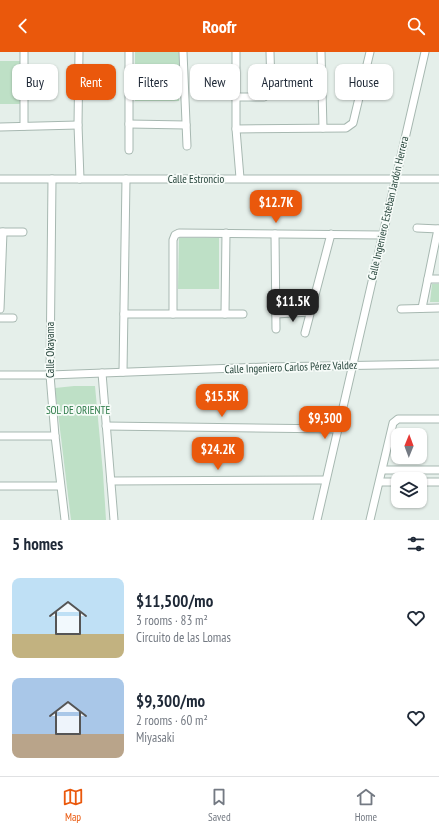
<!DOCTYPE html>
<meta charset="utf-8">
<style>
:root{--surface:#fff;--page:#f6f6f7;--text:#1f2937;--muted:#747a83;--line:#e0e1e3;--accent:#ea580c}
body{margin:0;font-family:"PT Sans Narrow",sans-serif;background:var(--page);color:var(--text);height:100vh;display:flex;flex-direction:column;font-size:15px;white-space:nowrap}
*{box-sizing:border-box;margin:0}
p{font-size:13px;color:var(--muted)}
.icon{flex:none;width:22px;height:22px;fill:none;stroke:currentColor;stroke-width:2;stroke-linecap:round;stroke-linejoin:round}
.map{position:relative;height:468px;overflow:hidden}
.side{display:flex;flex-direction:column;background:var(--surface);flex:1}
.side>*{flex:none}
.hud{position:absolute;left:12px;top:12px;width:415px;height:36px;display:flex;gap:8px}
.needle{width:26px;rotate:1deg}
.controls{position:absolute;left:391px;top:376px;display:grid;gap:8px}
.controls a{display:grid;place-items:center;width:36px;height:36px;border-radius:8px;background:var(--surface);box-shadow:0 1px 3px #0004;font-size:20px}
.price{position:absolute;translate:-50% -34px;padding:0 9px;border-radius:8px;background:var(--accent);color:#fff;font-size:13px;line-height:26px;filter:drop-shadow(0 1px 2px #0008)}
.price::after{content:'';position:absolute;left:50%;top:24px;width:12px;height:9px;margin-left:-6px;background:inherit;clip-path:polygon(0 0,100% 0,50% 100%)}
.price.current{background:#222;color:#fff}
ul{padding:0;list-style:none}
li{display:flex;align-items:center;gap:12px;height:100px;padding:0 12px}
li span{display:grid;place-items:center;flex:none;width:112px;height:80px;border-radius:8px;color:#555}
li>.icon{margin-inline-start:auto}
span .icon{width:48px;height:48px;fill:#fffc;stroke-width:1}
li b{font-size:17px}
h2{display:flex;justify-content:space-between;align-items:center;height:48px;padding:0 12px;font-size:17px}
.tag{padding:0 14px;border-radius:8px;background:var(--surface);box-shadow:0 1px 3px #0004;font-size:14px;line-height:36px}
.tag.current{background:var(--accent);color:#fff}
header{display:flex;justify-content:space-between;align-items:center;height:52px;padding:0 12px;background:var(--accent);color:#fff;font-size:18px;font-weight:700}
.tabs{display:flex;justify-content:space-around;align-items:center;height:56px;border-top:1px solid var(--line);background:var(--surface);font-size:11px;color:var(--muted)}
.tabs a{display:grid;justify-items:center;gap:2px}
.tabs .current{color:var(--accent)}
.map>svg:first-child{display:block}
</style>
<header><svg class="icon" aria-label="back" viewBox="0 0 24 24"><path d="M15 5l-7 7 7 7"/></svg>Roofr<svg class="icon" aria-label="search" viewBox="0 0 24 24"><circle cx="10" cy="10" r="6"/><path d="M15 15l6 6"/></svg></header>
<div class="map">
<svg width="439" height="468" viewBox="0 0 439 468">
<rect width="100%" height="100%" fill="#e5efea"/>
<g fill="#bee0c6">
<rect x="135" y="0" width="44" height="49"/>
<polygon points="0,9 25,9 24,52 0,52"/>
<polygon points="179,186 219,186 219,237 178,237"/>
<polygon points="432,232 439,232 439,250 430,250"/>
<polygon points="74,334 95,334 103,421 106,468 71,468 55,336"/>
</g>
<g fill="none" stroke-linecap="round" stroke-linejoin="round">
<defs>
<g id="street">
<polyline points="24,0 24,74"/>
<polyline points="79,0 78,73 80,127"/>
<polyline points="183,0 187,94"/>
<polyline points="236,0 236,77 240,126"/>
<polyline points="321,0 323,76"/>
<polyline points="235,45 264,45 270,41 271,36 270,0"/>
<polyline points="129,72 186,73"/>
<polyline points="0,75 78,73"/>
<polyline points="236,77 346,76 353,71 370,0"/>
<polyline points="129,98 129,0"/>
<polyline points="0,127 439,127"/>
<polyline points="52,127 50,323 55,384 65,468"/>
<polyline points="417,176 439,177"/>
<polyline points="0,180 23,180"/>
<polyline points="275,182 276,277"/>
<polyline points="428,227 439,227"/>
<polyline points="422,256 438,177"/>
<polyline points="0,257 3,180"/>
<polyline points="401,257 439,256"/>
<polyline points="124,262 243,262"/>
<polyline points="173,262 173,188 175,183 179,181 382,183"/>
<polyline points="225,262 226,181"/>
<polyline points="276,262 310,260"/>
<polyline points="0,266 13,266"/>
<polyline points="305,281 331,182"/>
<polyline points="123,320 126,127"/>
<polyline points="102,321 114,468"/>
<polyline points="0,323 50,323 265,315 439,312"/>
<polyline points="106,374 337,377"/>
<polyline points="0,384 55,384"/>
<polyline points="383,418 439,418"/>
<polyline points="111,429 325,428"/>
<polyline points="380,430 398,430"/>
<polyline points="420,430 439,430"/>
<polyline points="0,434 60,434"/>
<polyline points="317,468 425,0"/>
<polyline points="370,468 393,371 398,367 439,367"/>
</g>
</defs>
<use href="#street" stroke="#a7b8b1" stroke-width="9"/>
<use href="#street" stroke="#fff" stroke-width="7"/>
</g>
<g text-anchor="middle" stroke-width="3.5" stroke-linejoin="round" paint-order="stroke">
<g font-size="11" fill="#234238" stroke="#f6fbf8">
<text x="196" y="131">Calle Estroncio</text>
<text transform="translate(388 156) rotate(-77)" y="4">Calle Ingeniero Esteban Jardón Herrera</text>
<text transform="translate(50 298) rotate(-90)" y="4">Calle Okayama</text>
<text transform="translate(291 315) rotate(-2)" y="4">Calle Ingeniero Carlos Pérez Valdez</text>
</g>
<g font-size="11" fill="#2c7a47" stroke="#f6fbf8">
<text x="78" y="362">SOL DE ORIENTE</text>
</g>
</g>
</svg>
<div class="controls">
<a><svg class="needle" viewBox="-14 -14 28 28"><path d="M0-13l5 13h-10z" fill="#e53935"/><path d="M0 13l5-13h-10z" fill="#747a83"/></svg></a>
<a><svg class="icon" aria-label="layers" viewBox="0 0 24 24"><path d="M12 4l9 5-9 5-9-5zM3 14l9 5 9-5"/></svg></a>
</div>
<b class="price" style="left:276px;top:172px">$12.7K</b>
<b class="price current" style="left:293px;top:271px">$11.5K</b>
<b class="price" style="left:222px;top:366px">$15.5K</b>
<b class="price" style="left:325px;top:388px">$9,300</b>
<b class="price" style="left:218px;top:419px">$24.2K</b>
<div class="hud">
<a class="tag">Buy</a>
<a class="tag current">Rent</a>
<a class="tag">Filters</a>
<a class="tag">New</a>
<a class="tag">Apartment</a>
<a class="tag">House</a>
</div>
</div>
<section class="side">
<h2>5 homes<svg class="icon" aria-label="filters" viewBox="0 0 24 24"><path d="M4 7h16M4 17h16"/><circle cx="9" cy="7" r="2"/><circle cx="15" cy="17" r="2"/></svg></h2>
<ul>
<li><span style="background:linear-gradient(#bfe0f5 70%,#c2b280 0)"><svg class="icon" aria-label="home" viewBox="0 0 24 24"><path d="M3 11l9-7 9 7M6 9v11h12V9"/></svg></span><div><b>$11,500/mo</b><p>3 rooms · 83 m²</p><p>Circuito de las Lomas</p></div><svg class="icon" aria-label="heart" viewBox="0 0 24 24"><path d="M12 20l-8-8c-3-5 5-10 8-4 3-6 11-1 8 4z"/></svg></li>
<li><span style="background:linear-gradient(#a9c7e8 70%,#b9a48a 0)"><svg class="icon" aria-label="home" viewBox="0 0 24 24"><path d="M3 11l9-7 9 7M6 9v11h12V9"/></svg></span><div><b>$9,300/mo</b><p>2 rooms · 60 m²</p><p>Miyasaki</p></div><svg class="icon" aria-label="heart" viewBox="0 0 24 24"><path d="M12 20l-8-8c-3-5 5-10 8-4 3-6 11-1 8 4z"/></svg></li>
</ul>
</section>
<nav class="tabs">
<a class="current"><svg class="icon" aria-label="map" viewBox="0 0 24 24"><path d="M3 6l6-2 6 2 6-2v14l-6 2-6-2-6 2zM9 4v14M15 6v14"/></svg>Map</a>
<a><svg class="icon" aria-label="saved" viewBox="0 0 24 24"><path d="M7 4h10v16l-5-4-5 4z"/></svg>Saved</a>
<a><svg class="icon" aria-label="home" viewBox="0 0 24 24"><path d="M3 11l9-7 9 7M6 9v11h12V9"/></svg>Home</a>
</nav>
